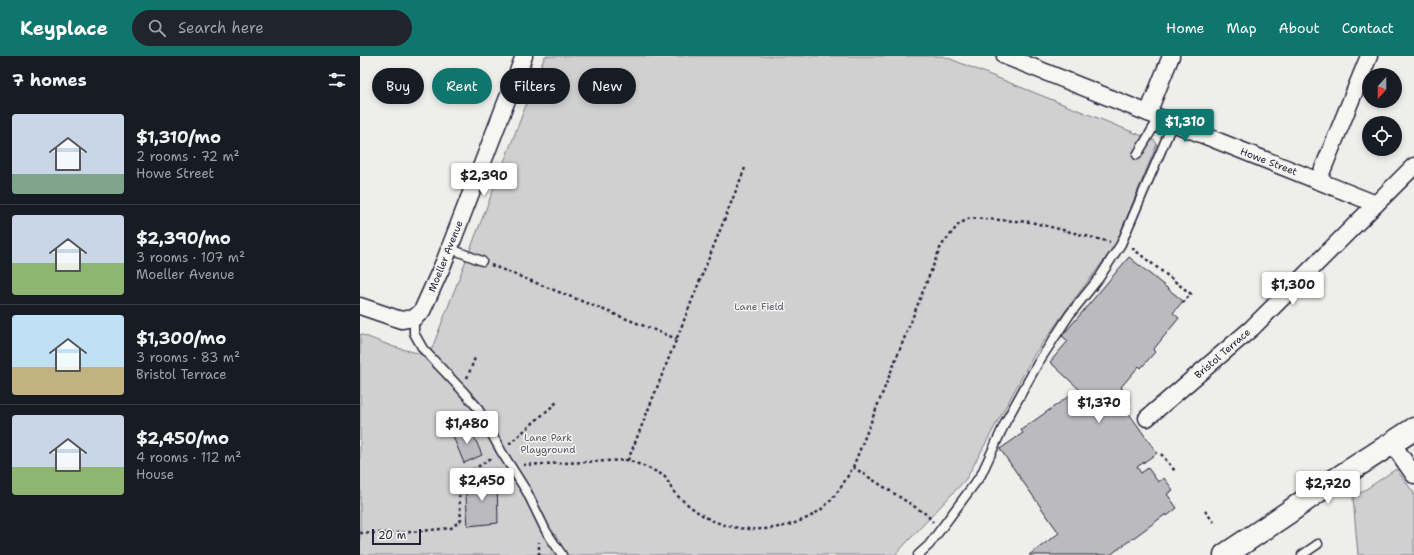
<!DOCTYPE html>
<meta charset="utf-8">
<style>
:root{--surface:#171b24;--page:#20242c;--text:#f1f3f6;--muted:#9ea1a6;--line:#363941;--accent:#0f766e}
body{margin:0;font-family:"Shantell Sans",sans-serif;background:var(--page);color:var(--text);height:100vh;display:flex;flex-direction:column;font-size:15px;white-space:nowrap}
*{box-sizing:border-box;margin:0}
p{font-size:13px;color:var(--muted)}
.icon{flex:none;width:22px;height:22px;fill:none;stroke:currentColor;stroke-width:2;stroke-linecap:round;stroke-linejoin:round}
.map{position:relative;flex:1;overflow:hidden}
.side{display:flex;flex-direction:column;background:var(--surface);width:360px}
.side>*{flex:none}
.hud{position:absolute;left:12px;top:12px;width:380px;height:36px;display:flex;gap:8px}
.needle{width:26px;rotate:201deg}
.controls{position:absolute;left:1002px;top:12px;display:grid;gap:8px}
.controls a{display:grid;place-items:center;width:40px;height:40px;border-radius:50%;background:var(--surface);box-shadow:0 2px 6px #0003;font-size:20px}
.scale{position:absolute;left:12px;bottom:10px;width:49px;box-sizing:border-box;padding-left:4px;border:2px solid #22223b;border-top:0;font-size:11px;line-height:14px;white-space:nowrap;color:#22223b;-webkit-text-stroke:3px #f6f6f2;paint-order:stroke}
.price{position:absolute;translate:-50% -34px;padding:0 9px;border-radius:4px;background:#fff;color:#222;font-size:13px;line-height:26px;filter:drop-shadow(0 1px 2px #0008)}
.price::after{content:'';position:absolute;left:50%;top:24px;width:12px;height:9px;margin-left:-6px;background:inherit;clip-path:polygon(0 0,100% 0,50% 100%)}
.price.current{background:var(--accent);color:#fff}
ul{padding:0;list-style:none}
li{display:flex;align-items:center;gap:12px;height:100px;padding:0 12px}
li+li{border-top:1px solid var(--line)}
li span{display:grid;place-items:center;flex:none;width:112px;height:80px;border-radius:4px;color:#555}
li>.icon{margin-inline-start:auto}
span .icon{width:48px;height:48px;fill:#fffc;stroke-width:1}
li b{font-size:17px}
h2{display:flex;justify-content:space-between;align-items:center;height:48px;padding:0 12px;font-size:17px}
.chip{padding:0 14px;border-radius:18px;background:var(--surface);box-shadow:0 2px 6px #0003;font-size:14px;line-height:36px}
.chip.current{background:var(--accent);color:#fff}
header{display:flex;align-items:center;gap:24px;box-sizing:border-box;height:56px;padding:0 20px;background:var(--accent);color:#fff}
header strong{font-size:19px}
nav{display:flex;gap:22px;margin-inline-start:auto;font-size:14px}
.search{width:280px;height:36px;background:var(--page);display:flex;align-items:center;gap:10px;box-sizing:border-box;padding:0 14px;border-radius:22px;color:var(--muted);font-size:15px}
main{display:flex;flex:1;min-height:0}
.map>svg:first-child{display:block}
</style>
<header>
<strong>Keyplace</strong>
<div class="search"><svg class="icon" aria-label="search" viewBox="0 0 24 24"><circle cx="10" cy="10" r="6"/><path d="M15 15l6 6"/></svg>Search here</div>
<nav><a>Home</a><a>Map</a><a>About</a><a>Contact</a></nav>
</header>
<main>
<section class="side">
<h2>7 homes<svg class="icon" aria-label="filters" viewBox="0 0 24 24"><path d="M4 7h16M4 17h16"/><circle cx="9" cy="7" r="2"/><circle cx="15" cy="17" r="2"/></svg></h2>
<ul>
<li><span style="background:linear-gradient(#c9d6e8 75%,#7fa58c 0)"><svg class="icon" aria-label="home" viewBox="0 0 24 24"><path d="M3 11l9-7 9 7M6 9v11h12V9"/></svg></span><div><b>$1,310/mo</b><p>2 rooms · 72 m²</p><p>Howe Street</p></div></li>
<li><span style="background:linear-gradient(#c9d6e8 60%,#8fb573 0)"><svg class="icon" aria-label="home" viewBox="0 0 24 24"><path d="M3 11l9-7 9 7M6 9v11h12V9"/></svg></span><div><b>$2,390/mo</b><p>3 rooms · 107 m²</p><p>Moeller Avenue</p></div></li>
<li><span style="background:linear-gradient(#bfe0f5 65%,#c2b280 0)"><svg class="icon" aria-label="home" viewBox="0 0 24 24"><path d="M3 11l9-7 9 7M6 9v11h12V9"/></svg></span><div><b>$1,300/mo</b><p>3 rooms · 83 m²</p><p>Bristol Terrace</p></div></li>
<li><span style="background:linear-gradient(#c9d6e8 65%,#8fb573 0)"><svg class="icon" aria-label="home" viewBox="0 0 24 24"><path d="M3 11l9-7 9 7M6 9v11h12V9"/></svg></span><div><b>$2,450/mo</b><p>4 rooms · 112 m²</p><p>House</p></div></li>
</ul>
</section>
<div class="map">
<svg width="1054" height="499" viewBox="0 0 1054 499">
<rect width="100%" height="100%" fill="#eeeeeb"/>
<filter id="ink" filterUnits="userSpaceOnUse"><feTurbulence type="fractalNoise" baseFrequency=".025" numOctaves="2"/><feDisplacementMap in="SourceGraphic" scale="8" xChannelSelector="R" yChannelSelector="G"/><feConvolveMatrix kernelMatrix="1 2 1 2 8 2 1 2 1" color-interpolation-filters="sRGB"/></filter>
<g filter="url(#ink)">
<g fill="#d0d0d1" stroke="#797986">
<polygon points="185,0 583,0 795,85 797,88 755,190 712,246 674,299 606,423 535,499 0,499 0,278 34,291 69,300"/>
<polygon points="1036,413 1054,437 1054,499 998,499 993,442"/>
</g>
<g fill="#bbbbbf" stroke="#22223b">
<polygon points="769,201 823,245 813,257 819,262 793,294 795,296 781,312 779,310 761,331 770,344 763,349 797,397 777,411 781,417 788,412 798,426 804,422 813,434 807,438 817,452 807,460 806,458 750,499 669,499 699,477 640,393 663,377 661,374 719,333 690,306 708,285 702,280"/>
<polygon points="110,371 122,399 104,407 92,378"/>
<polygon points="137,422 138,467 108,470 105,426"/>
</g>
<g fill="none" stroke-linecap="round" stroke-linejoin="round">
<defs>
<g id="service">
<polyline points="159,11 192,24"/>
<polyline points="777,99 799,62"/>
<polyline points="89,192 122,205"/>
<polyline points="54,262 54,277 63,293 102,334 117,351 141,395 167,436 186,475 202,499"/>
<polyline points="558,499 569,489 621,419 646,365 678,307 710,258 739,222 761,188 813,67"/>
<polyline points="942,499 958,488"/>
</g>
<g id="minor">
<polyline points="645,0 1016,148"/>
<polyline points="788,57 811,0"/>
<polyline points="958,125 1009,0"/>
<polyline points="0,250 41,264 54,262 62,255 85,204 164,0"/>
<polyline points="787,362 892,272 1054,110"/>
<polyline points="1032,387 1054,419"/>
</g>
<polyline id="secondary" points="865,499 929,456 961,433 1054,373"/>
</defs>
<use href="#service" stroke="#22223b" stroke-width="11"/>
<use href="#minor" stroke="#22223b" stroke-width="19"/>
<use href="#secondary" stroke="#22223b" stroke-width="25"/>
<g stroke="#22223b" stroke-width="2.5" stroke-dasharray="3 3" stroke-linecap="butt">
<path d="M385,112L268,404C278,408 295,414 304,420C308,424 310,431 314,436C320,443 331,451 339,457C373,481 434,478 465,450C477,439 485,425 493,411L581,190L599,168L610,162L671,166L750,186"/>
<polyline points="772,192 831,238 821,249"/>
<polyline points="131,209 317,283"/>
<polyline points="107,322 115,302"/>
<polyline points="149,388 197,346"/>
<polyline points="801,398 815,415"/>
<polyline points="163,409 268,404"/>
<polyline points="493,411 566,458 573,466"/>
<polyline points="845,455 854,466"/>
<polyline points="0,477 40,477 91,472 101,464 98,424 131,402"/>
<polyline points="179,499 179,486"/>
</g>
<use href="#service" stroke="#f6f6f2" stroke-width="8"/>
<use href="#minor" stroke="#f6f6f2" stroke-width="16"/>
<use href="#secondary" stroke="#f6f6f2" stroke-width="22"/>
</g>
</g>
<g text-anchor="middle" stroke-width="3" stroke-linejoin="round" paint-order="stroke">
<g font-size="10" fill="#22223b" stroke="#f6f6f2">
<text transform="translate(909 105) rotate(21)" y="4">Howe Street</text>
<text transform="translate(85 200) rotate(-68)" y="4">Moeller Avenue</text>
<text transform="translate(862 297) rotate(-41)" y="4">Bristol Terrace</text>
</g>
<g font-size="10" fill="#565668" stroke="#f6f6f2">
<text x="399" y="254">Lane Field</text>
<text x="188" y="385">Lane Park<tspan x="188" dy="12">Playground</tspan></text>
</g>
</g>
</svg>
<div class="controls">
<a><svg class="needle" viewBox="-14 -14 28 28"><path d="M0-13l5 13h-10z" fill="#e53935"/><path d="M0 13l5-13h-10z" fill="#9ea1a6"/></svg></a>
<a><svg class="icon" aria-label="locate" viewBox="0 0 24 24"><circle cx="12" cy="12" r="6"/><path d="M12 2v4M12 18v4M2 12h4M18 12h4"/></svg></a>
</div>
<div class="scale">20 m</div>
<b class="price current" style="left:825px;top:87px">$1,310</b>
<b class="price" style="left:124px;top:141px">$2,390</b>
<b class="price" style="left:933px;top:250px">$1,300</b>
<b class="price" style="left:739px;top:368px">$1,370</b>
<b class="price" style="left:107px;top:389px">$1,480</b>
<b class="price" style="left:122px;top:446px">$2,450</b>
<b class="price" style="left:968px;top:449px">$2,720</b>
<div class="hud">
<a class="chip">Buy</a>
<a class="chip current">Rent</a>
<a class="chip">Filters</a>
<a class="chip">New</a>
</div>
</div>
</main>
